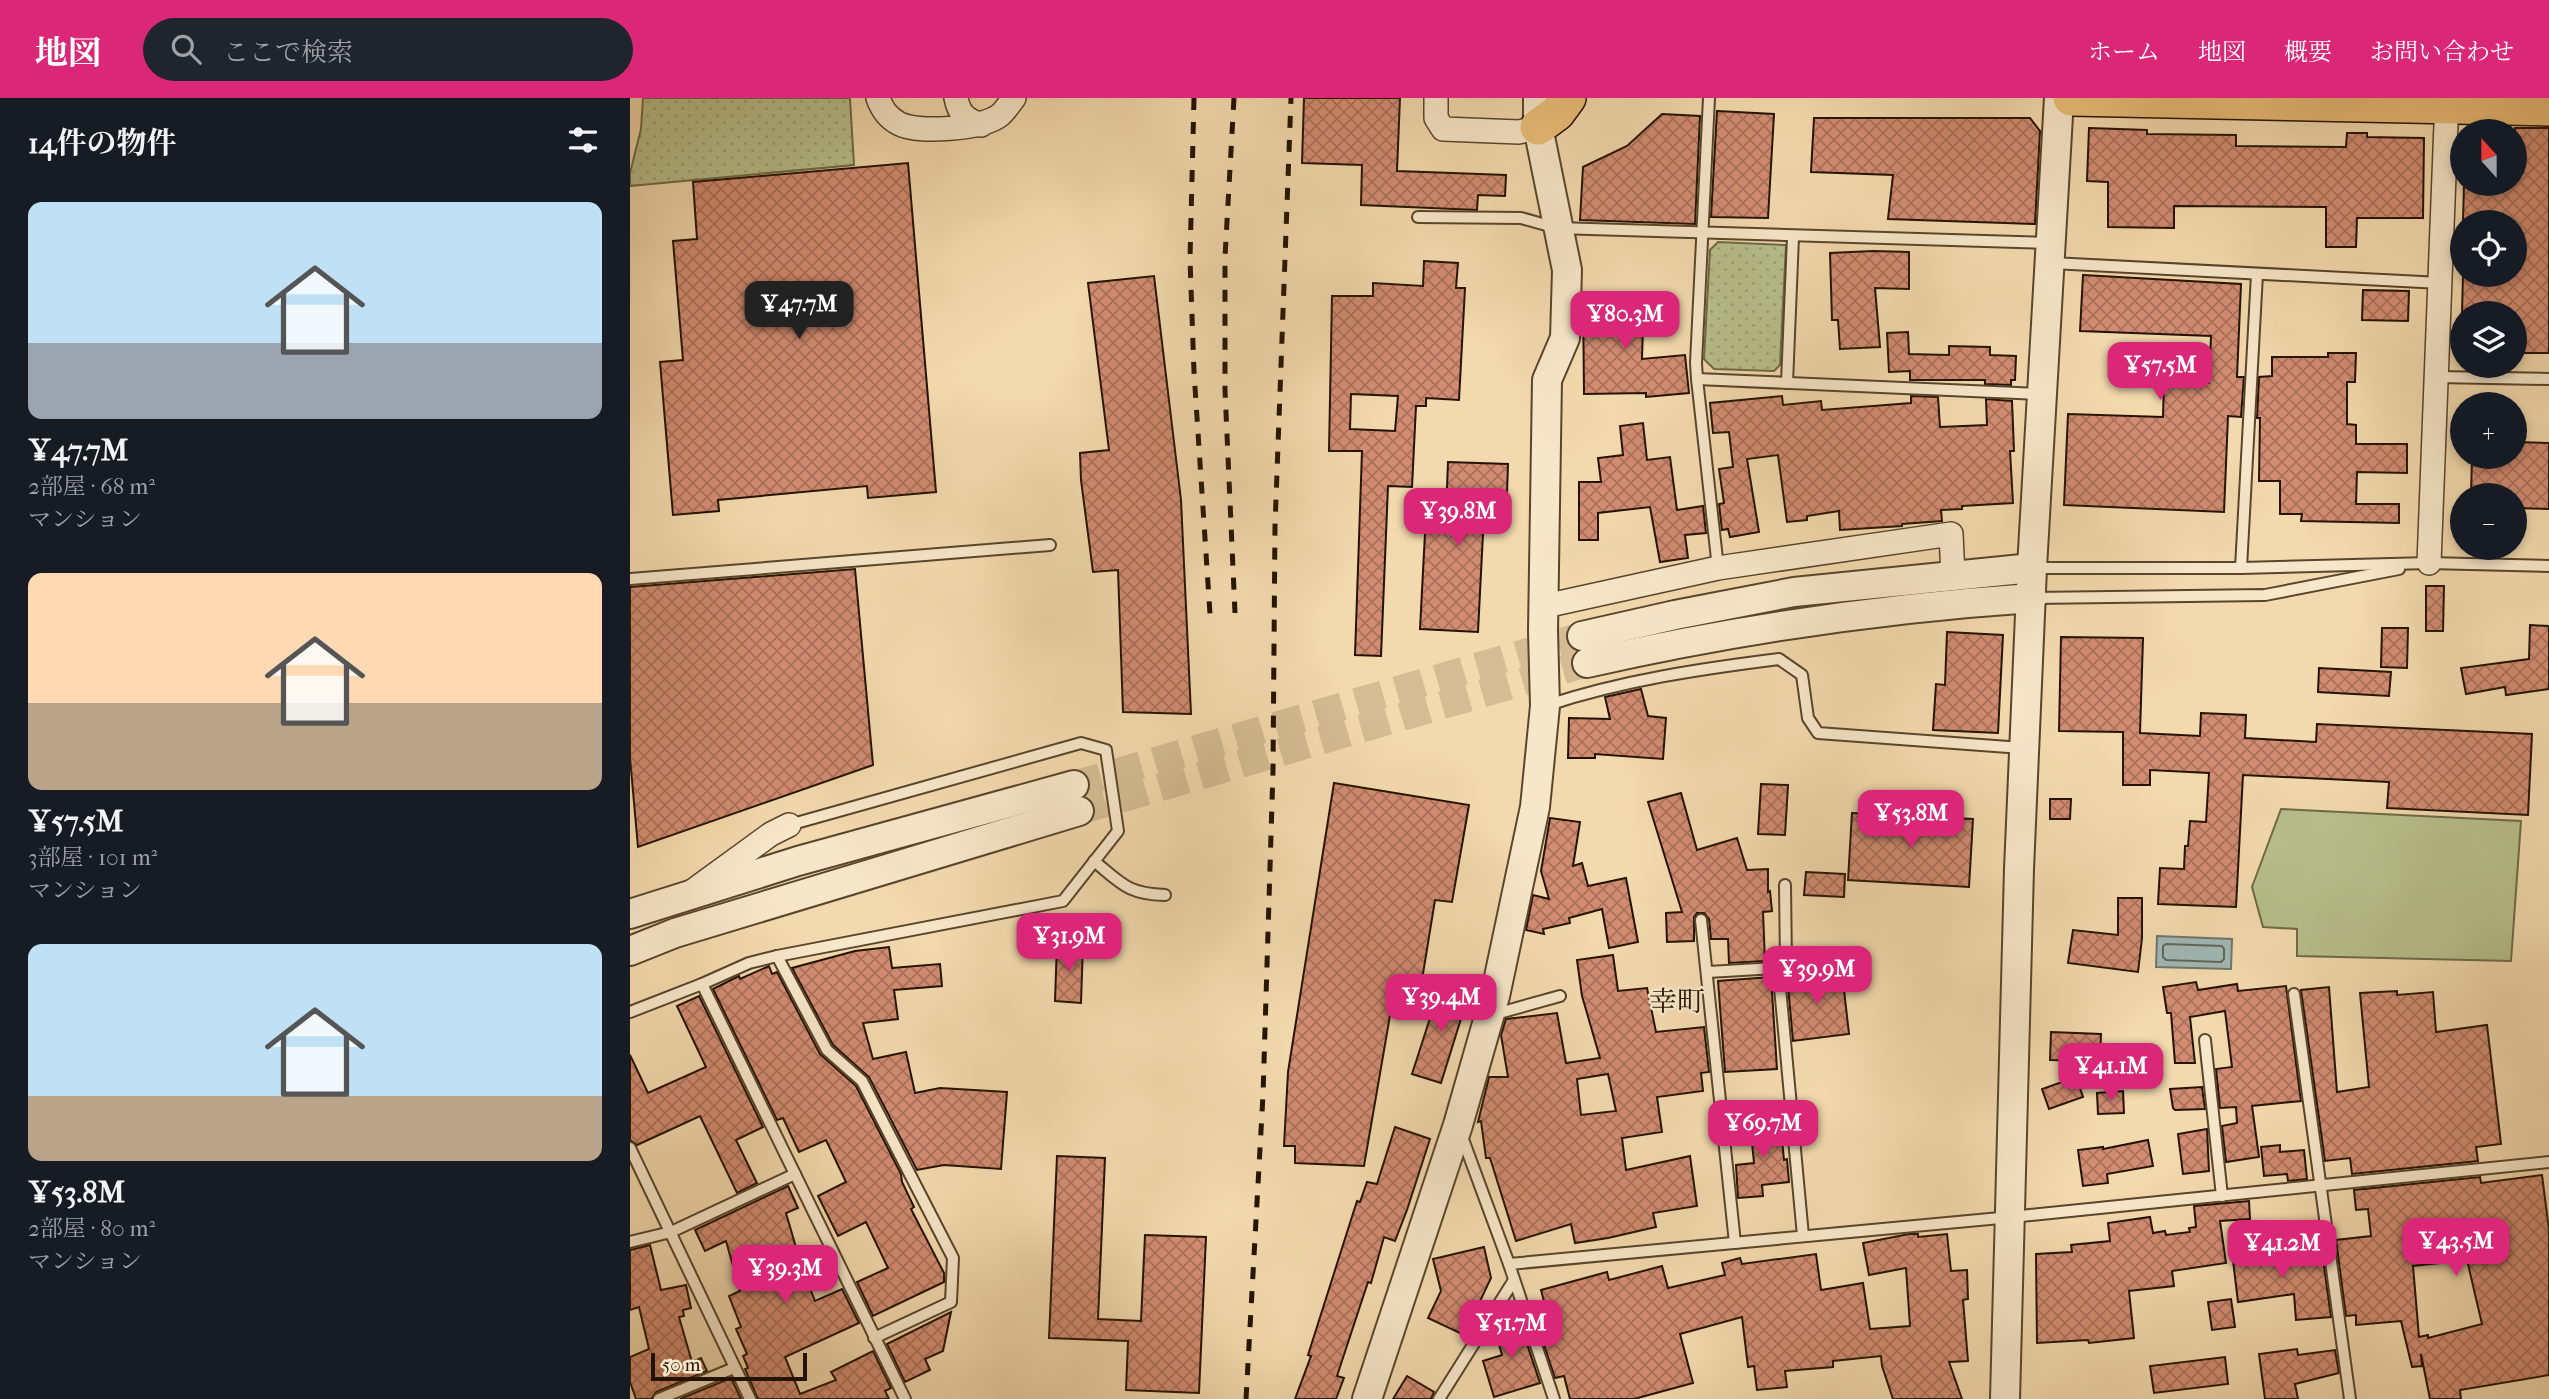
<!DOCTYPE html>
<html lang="ja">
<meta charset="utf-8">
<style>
:root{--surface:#171b24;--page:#20242c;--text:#f1f3f6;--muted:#9ea1a6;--accent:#db2777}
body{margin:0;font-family:"IM FELL French Canon","Noto Serif JP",serif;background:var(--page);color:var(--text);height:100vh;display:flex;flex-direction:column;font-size:26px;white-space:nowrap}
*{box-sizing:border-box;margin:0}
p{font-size:23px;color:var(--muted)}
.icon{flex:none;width:38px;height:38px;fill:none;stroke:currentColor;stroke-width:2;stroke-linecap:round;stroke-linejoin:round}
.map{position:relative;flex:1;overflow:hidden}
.sheet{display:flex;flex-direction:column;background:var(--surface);width:630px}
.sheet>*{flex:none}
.needle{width:46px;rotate:339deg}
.controls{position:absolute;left:1820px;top:21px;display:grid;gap:14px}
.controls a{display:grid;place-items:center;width:77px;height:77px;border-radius:50%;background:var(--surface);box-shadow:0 4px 10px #0003;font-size:35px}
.scale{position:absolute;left:21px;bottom:18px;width:156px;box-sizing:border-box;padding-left:7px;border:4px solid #241300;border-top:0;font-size:19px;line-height:24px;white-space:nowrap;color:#241300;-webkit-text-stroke:5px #f7e7ca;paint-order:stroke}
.price{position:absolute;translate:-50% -60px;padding:0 16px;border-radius:14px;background:var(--accent);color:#fff;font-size:23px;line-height:46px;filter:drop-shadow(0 2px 4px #0008)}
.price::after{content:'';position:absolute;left:50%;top:42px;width:21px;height:16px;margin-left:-10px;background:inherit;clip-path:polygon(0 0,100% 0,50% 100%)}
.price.selected{background:#222;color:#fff}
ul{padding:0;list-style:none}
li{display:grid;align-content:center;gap:14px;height:371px;padding:0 28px}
li span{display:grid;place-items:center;height:217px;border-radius:14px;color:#555}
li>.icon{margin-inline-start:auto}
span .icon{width:126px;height:126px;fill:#fffc;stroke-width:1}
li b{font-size:30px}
h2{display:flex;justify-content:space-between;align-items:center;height:84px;padding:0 28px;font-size:30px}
header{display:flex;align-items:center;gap:42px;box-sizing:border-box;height:98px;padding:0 35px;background:var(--accent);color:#fff}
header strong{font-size:33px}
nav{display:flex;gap:38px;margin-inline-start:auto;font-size:24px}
.search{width:490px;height:63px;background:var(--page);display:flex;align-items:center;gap:18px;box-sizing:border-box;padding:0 24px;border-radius:38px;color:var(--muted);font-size:26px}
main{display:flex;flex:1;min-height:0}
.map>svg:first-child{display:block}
</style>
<header>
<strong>地図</strong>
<div class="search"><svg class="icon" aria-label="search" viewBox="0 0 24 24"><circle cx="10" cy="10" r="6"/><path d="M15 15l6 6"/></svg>ここで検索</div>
<nav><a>ホーム</a><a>地図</a><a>概要</a><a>お問い合わせ</a></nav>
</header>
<main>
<section class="sheet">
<h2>14件の物件<svg class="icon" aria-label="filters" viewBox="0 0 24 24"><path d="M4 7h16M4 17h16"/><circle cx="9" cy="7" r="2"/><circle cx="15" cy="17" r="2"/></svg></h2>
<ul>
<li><span style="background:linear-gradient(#bfe0f5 65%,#9aa5b1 0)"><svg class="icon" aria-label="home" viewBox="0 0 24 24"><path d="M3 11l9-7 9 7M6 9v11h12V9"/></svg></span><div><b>¥47.7M</b><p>2部屋 · 68 m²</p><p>マンション</p></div></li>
<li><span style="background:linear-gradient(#ffd9b3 60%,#b9a48a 0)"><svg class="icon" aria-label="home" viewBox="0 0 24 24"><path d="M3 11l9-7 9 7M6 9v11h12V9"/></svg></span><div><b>¥57.5M</b><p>3部屋 · 101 m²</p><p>マンション</p></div></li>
<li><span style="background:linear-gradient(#bfe0f5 70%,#b9a48a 0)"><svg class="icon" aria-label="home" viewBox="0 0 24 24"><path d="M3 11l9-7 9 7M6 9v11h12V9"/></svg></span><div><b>¥53.8M</b><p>2部屋 · 80 m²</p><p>マンション</p></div></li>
</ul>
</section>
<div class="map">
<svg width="1919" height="1301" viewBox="0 0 1919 1301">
<defs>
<pattern id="park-dots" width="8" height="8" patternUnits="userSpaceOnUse" patternTransform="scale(1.75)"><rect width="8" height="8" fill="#b7c08d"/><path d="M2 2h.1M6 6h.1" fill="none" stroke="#9da478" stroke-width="1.8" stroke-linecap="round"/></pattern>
<pattern id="building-cross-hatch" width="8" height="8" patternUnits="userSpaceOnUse" patternTransform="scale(1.75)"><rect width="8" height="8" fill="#d28c72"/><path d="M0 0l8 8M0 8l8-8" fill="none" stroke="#aa715b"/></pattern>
</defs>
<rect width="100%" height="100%" fill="#f3daae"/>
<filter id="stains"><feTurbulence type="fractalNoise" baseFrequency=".00286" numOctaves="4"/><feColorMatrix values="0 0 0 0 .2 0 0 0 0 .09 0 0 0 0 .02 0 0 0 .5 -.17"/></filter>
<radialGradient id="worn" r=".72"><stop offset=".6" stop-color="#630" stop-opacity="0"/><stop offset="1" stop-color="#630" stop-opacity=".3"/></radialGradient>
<g fill="url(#park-dots)" stroke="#6e6a46" stroke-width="2">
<polygon points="13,0 220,0 224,67 0,88 0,75 11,31"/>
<polygon points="1088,144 1156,147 1150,267 1144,273 1084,271 1074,261 1080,152"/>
</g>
<polygon fill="#b7c08d" stroke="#6e6a46" stroke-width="2" points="1651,711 1891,723 1881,863 1667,858 1667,831 1633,829 1622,789"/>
<polygon fill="#a0b8b5" stroke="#6e766d" stroke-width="2" points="1527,838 1602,841 1601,871 1526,869"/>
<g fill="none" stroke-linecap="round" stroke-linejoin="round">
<polygon stroke="#62665a" stroke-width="2" points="1536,846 1592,848 1594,851 1594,861 1591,864 1536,862 1533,859 1533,848"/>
</g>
<g fill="url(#building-cross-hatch)" stroke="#241300" stroke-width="2" fill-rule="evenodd">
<polygon points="674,0 770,0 767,73 876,77 875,98 848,97 847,112 731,107 732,67 672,65"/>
<polygon points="1087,13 1144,16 1138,120 1081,119"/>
<polygon points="1032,16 1070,18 1065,126 950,122 953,69 997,48"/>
<polygon points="1184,20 1400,20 1410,33 1405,126 1258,121 1263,77 1181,74"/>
<polygon points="1459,30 1517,32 1517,36 1606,37 1606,48 1716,49 1717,35 1737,35 1737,39 1794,40 1793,120 1727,120 1726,149 1696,149 1696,109 1544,108 1544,130 1478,129 1478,84 1457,83"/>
<polygon points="1885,30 1919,30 1919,255 1885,255 1885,215 1832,215 1833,177 1885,177 1885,124 1833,124 1834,86 1885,86"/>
<polygon points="278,65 306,394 238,400 237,388 88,402 89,413 43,417 30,264 53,262 43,143 67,141 63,84"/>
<polygon points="1243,153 1279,154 1279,191 1245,190 1250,249 1210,251 1208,222 1202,222 1200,155"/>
<path d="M794,163L828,165L826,190H835L829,302L796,300V308H786L782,389L758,388L751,558L725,557L732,353H699L702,198H743V185L793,188ZM721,296L768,298L765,333L720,331Z"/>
<polygon points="1453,177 1611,186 1607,279 1614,279 1611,319 1598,318 1594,414 1434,407 1438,316 1533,319 1534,282 1579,285 1581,238 1450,233"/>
<polygon points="524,178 551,402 561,616 493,614 488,472 463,474 451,382 450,355 479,352 458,185"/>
<polygon points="1733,192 1779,193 1778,223 1732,222"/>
<polygon points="953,196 1014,196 1012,261 1055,257 1059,295 1016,299 1016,295 954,296"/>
<polygon points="1278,234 1279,256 1319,257 1319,248 1360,249 1360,257 1386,258 1385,282 1381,282 1381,287 1355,286 1355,282 1280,282 1280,273 1259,274 1257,235"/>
<polygon points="1698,255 1726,255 1725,284 1717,284 1717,326 1726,327 1726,346 1777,346 1777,375 1727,374 1726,406 1769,406 1769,425 1671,423 1672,416 1650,416 1650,383 1629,383 1630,320 1627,320 1629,279 1642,278 1642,259 1698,259"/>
<polygon points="1152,298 1153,307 1191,303 1192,312 1281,305 1281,298 1308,299 1310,329 1357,327 1356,301 1382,303 1384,353 1380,353 1383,405 1332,408 1332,411 1311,412 1312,423 1272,426 1272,428 1210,432 1209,413 1177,418 1177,422 1157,424 1148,357 1117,361 1129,434 1100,439 1098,431 1092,432 1089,406 1094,405 1089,371 1103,369 1099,334 1083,335 1080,305"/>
<polygon points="1013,325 1017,362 1040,359 1047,412 1073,408 1076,435 1055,437 1058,460 1030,464 1020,409 968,415 968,442 949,442 949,384 971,384 968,360 993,357 990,328"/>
<polygon points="1885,344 1919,345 1919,411 1885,410 1885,397 1841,397 1842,359 1885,359"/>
<polygon points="818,364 878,366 877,396 855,396 848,534 790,531 796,416 816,417"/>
<polygon points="225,471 243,667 8,749 0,660 0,489"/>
<polygon points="1796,488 1814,488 1813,533 1796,533"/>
<polygon points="1900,527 1919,528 1919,591 1876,597 1875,589 1836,596 1831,570 1899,561"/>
<polygon points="1752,530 1778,530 1777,570 1751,569"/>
<polygon points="1317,534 1373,537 1368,635 1303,632 1306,586 1315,587"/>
<polygon points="1431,539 1513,540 1510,635 1570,638 1571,615 1616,617 1615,640 1686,644 1687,626 1902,636 1898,717 1757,710 1759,684 1613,677 1606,809 1528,806 1530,770 1554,771 1555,748 1558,748 1560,723 1576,724 1579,675 1520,672 1520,687 1493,687 1493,634 1429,633"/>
<polygon points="1689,570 1761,574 1759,598 1688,594"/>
<polygon points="1011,591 1018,618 1036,620 1033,661 965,656 965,660 938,660 939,620 980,621 975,599"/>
<polygon points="704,685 839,707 822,804 805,802 791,888 766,883 734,1068 665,1065 665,1048 654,1048 658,974"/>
<polygon points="1131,686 1158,687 1155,737 1128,736"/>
<polygon points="1051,695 1067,752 1107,740 1117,772 1138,771 1138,794 1140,793 1142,813 1133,814 1135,863 1099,865 1098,841 1081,841 1079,821 1074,815 1067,815 1064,819 1064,843 1037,844 1036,815 1052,814 1018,704"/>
<polygon points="1420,701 1441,701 1440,721 1420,721"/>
<polygon points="1222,715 1343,721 1339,789 1218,782"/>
<polygon points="920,720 950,724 943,768 952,765 958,788 996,780 1008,844 979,850 972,811 939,820 940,825 913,831 914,836 896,832 903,797 919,801 911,773"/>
<polygon points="1176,774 1215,776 1214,799 1174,797"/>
<polygon points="1488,800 1512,800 1512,840 1508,874 1438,865 1443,832 1488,837"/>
<polygon points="427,845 453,846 451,905 425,903"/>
<polygon points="259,849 262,870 310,866 312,888 264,892 268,921 233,925 243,961 276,954 285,995 310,990 377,994 371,1071 314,1067 287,1072 239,979 203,947 162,870 225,853"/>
<path d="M983,857L988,893L1017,890L1026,934L1074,929L1079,974L1071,975L1073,993L1027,999L1032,1034L992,1040L996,1072L1060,1058L1067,1108L1023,1115L1026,1129L978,1140L945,1145L941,1126L886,1143L860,1060H856L851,1023L848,1024L859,979H878L871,937L876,921L927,915L936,965L970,960L952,898L947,862ZM978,976L986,1013L951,1017L947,981Z"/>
<polygon points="139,868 142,876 147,874 190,956 226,988 271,1076 272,1084 284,1109 281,1111 314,1175 314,1184 243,1218 227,1184 258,1170 236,1124 208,1138 188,1098 216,1084 196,1042 169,1054 153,1020 147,1022 83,891 109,878 110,881"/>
<polygon points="1212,874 1219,936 1163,943 1157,877"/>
<polygon points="1141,879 1147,971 1095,974 1088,883"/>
<polygon points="1566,884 1568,892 1607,886 1608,893 1656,888 1671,1003 1622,1008 1629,1059 1596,1064 1592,1028 1607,1025 1606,1009 1590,1010 1586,971 1602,969 1595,913 1560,919 1565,965 1545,965 1541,915 1537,915 1533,889"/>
<polygon points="811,886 839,895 811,985 782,976"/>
<polygon points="1699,889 1707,994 1739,989 1730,895 1767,893 1767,897 1803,894 1806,934 1857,927 1871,1046 1846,1049 1848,1063 1722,1076 1720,1060 1695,1063 1671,892"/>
<polygon points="69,898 133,1029 106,1042 127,1085 107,1095 70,1018 7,1047 0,1042 0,957 18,995 76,969 47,908"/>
<polygon points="1421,934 1471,936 1470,963 1420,962"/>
<polygon points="1446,979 1453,999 1419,1011 1412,991"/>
<polygon points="1572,989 1575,1011 1545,1012 1543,1010 1540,991"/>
<polygon points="1493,993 1494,1015 1468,1016 1467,995"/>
<polygon points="1150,1021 1154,1062 1157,1061 1159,1084 1132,1087 1133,1098 1108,1100 1106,1067 1124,1065 1120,1024"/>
<polygon points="765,1029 800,1041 777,1112 765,1143 754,1139 741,1185 738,1184 707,1278 714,1280 706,1301 665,1301 681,1258 678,1257 727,1103 730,1104 737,1084 747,1086"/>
<polygon points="1577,1031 1579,1073 1553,1076 1548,1036"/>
<polygon points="1518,1042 1523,1068 1477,1076 1478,1085 1453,1088 1448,1052 1473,1049 1473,1051"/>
<polygon points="1650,1047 1650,1054 1674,1052 1677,1081 1658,1083 1657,1076 1634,1078 1631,1049"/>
<polygon points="427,1058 475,1060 468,1221 511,1223 515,1137 576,1139 569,1295 496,1292 498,1243 419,1240"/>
<path d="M1912,1077L1919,1132V1277L1830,1292L1831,1301H1800L1791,1256L1792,1268L1782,1269L1771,1223L1726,1227V1217L1716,1218L1706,1142L1741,1138L1738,1111L1726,1112L1724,1092L1850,1079L1851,1085ZM1837,1162L1852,1226L1798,1240V1237L1789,1239L1783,1168Z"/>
<polygon points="158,1088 168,1110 156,1115 172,1170 185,1203 212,1191 229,1225 155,1259 170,1296 206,1282 201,1274 243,1253 261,1290 255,1293 259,1301 128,1301 115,1271 118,1270 113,1258 117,1256 106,1231 111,1229 99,1198 110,1193 96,1143 75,1153 65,1132"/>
<polygon points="1619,1103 1620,1121 1590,1123 1596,1165 1542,1173 1544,1188 1499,1193 1504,1240 1459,1245 1458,1242 1407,1245 1406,1156 1442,1154 1441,1147 1480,1143 1478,1125 1520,1119 1523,1135 1535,1133 1536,1137 1560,1134 1559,1130 1566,1129 1564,1108"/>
<polygon points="1279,1136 1288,1136 1288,1139 1317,1136 1321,1173 1337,1172 1338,1201 1333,1202 1338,1263 1319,1264 1332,1301 1263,1301 1252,1268 1251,1258 1203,1263 1203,1269 1155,1273 1157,1289 1127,1292 1124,1268 1118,1269 1112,1219 1050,1236 1063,1285 1004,1301 940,1301 934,1278 925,1280 902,1211 915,1207 911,1192 977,1174 979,1182 1032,1168 1038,1190 1095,1177 1092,1165 1110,1160 1112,1166 1186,1156 1191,1192 1233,1185 1240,1231 1280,1228 1276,1170 1239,1177 1233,1145"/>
<polygon points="20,1147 31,1192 56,1187 61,1210 53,1212 54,1218 49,1219 62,1264 71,1260 77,1273 26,1294 21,1301 6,1301 0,1284 0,1259 19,1251 9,1209 0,1212 0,1152"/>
<polygon points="1657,1148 1659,1164 1693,1161 1701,1219 1666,1222 1664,1196 1608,1204 1602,1154"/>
<polygon points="854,1149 861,1180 834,1237 798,1220 811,1193 803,1161"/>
<polygon points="1601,1201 1605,1229 1582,1232 1578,1204"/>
<polygon points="321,1214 313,1253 295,1261 300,1272 275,1284 257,1246"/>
<polygon points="887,1216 910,1285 864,1299 853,1263 872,1257 864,1229 869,1221"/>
<polygon points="1667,1251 1668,1257 1705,1252 1709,1275 1665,1286 1668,1301 1635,1301 1629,1256"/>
<polygon points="1595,1259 1598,1286 1524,1295 1520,1268"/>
<polygon points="777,1278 804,1294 801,1301 763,1301"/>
<polygon points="101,1280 111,1301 50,1301"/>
</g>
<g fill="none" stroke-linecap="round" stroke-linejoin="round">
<g stroke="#d4bc94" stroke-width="28" stroke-dasharray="28 14" stroke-linecap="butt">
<polyline points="444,687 952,538"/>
<polyline points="449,713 957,565"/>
</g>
<defs>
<g id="service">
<polyline points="788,119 891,120 927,130 1420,145"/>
<polyline points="1422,165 1811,185"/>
<polyline points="1807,279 1919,281"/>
<polyline points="1067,281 1066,265 1079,0"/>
<polyline points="1157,285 1163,139"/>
<polyline points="1088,470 1067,281 1411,296"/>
<polyline points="1404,470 1611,470 1799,465 1919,468"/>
<polyline points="1611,470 1627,176"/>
<polyline points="0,481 420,447"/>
<polyline points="1403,500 1635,497 1769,471"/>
<path d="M918,607C994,582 1070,571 1149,561L1172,577L1178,620L1188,635L1392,650"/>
<path d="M464,763C492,786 498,796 535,797"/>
<polyline points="1155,787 1156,868"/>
<polyline points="1071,822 1105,1145"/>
<polyline points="147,858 197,952 232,983 323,1160 321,1204 244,1240"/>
<polyline points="1148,868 1173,1138"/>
<polyline points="1078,874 1216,866"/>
<polyline points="72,886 119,865 147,858 433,803 488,733 476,652 451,645 159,727"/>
<polyline points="1664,896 1720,1301"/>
<polyline points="0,914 72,886 275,1301"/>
<polyline points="862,917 930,898"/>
<polyline points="1575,942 1592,1098"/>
<polyline points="831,1036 879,1166 924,1301"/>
<polyline points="0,1050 120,1301"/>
<polyline points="0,1144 41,1134 165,1076"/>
<polyline points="879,1166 1381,1119 1919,1064"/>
<polyline points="29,1301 104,1270"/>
<polyline points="809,1301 884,1182"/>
</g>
<g id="minor">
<path d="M248,0C252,11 257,19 268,25C286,36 353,31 370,17C375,13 380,5 384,0"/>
<path d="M326,0C329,16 336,22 351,27"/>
<polyline points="806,0 806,20 813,31 889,34 908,29"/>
<polyline points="1799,465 1817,0"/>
<polyline points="915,508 1088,470 1321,436 1323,478"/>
<polyline points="64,792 141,736 159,727"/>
</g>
<g id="tertiary">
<polyline points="952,538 1045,517 1164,494 1402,470"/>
<path d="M957,565C1103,532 1252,510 1402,500"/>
<polyline points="0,816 168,763 444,687"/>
<polyline points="0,853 45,835 449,713"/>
<polyline points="737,1301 828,1027 865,898 905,709 915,608 913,533 917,282 935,240 937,172 908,29 908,0"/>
<polyline points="1375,1301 1389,771 1402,470 1429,0"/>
</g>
<g id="primary">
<polyline points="1441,0 1919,10"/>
<polyline points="908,29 927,15 938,0"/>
</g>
</defs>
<use href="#service" stroke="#58452c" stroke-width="14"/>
<use href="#minor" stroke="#58452c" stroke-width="26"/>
<use href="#tertiary" stroke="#58452c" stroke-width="32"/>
<use href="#primary" stroke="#241300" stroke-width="38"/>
<use href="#service" stroke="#f7e7ca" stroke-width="10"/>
<use href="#minor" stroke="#f7e7ca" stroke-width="23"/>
<use href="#tertiary" stroke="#f7e7ca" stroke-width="28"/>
<use href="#primary" stroke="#eabd77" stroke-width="35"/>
<g stroke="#241300" stroke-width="5" stroke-dasharray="12 12" stroke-linecap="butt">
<polyline points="564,0 560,161 564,274 580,516"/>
<polyline points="604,0 595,159 595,292 605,515"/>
<polyline points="616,1301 633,997 643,672 645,428 661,0"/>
</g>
</g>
<g text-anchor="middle" stroke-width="5" stroke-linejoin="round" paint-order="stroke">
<g font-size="28" fill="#241300" stroke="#f7e7ca">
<text x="1047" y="913">幸町</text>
</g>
</g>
<rect width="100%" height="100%" filter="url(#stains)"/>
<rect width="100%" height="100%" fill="url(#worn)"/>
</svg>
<div class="controls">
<a><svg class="needle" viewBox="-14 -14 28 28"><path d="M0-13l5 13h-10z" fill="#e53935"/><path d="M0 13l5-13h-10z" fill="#9ea1a6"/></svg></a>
<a><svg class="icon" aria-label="locate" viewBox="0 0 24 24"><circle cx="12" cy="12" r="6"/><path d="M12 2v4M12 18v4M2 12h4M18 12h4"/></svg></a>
<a><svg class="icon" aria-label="layers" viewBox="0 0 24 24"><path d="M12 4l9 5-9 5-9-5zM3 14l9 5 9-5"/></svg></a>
<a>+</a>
<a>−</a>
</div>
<div class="scale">50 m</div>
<b class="price selected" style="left:169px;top:243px">¥47.7M</b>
<b class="price" style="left:995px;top:253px">¥80.3M</b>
<b class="price" style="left:1530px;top:304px">¥57.5M</b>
<b class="price" style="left:828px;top:450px">¥39.8M</b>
<b class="price" style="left:1281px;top:752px">¥53.8M</b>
<b class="price" style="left:439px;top:875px">¥31.9M</b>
<b class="price" style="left:1187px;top:908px">¥39.9M</b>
<b class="price" style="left:811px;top:936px">¥39.4M</b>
<b class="price" style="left:1481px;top:1005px">¥41.1M</b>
<b class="price" style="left:1133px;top:1062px">¥69.7M</b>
<b class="price" style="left:1826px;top:1180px">¥43.5M</b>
<b class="price" style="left:1652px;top:1182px">¥41.2M</b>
<b class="price" style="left:155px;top:1207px">¥39.3M</b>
<b class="price" style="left:881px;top:1262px">¥51.7M</b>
</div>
</main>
